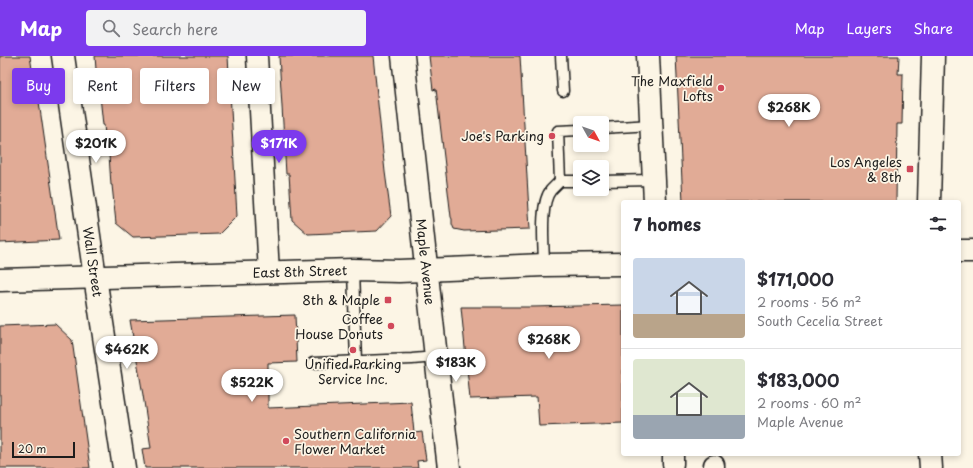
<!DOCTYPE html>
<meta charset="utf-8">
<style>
:root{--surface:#fff;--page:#f2f2f3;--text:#2b2b33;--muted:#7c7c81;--line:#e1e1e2;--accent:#7c3aed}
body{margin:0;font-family:"Playpen Sans",sans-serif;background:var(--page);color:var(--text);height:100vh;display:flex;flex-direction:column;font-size:15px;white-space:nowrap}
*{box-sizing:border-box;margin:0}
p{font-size:13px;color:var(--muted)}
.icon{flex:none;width:22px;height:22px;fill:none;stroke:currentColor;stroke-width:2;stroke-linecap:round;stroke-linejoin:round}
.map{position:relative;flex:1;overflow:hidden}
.panel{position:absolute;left:621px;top:144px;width:340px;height:256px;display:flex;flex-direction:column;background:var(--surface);border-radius:4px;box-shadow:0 2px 6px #0003}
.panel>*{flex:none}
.guide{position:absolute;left:12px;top:12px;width:380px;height:36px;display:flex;gap:8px}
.needle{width:26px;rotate:130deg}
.fabs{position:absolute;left:573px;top:60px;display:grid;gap:8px}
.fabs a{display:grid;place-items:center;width:36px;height:36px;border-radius:4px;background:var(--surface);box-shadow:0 2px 6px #0003;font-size:20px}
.scale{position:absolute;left:12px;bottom:10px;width:63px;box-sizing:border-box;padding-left:4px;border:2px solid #1c1c1c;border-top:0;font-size:11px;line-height:14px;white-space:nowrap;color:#1c1c1c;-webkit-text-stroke:3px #fcf5e5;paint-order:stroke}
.price{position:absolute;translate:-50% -34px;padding:0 9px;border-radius:14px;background:#fff;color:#222;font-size:13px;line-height:26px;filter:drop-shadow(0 1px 2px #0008)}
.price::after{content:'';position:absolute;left:50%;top:24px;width:12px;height:9px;margin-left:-6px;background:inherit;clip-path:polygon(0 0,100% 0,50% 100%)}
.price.selected{background:var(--accent);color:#fff}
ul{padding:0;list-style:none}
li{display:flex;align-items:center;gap:12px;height:100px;padding:0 12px}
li+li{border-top:1px solid var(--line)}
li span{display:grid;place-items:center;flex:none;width:112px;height:80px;border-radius:4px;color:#555}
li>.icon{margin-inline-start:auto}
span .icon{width:48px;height:48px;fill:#fffc;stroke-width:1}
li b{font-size:17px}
h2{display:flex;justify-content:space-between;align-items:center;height:48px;padding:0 12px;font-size:17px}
.chip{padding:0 14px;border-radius:4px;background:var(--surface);box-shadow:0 2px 6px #0003;font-size:14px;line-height:36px}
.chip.selected{background:var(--accent);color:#fff}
header{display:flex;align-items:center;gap:24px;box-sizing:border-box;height:56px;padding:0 20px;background:var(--accent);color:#fff}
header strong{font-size:19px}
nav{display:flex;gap:22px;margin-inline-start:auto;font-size:14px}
.search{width:280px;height:36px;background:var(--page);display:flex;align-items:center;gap:10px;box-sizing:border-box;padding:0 14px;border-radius:4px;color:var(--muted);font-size:15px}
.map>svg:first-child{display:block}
</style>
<header>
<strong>Map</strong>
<div class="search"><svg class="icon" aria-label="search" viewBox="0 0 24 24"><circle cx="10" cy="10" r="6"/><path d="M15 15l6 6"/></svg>Search here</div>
<nav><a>Map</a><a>Layers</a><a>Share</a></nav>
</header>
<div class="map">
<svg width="973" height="412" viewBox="0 0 973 412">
<rect width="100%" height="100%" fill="#fcf5e5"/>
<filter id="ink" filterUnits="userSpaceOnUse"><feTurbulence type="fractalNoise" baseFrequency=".025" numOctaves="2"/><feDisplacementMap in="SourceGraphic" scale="8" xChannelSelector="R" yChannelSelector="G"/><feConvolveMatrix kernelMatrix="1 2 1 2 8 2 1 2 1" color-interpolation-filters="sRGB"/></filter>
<g filter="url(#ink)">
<g fill="#e1ab96" stroke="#1c1c1c">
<polygon points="0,0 30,0 36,39 38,39 59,184 0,187"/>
<polygon points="95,0 228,0 237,160 219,178 133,181 116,167 112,129 111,129 109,99 107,99 104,69 103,69 100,40 98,40"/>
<polygon points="279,0 373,0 385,116 391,160 377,175 308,178 292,164 289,118 286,118"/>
<polygon points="429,0 520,0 530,173 464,175 454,173 452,168 452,163 451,161 436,33 433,34"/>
<polygon points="676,0 899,0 898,18 903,18 902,68 897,68 896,146 683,146"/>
<polygon points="623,249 623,367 539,370 537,341 470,343 461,251 532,251"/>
<polygon points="295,259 297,306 268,307 268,352 411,346 414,377 422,376 426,404 417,405 418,412 145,412 142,393 151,392 143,339 130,264"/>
<polygon points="55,268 72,284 90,412 0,412 0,270"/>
</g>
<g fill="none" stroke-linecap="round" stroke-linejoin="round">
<defs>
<g id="lane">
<polyline points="561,0 563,35"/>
<polyline points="602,72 651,69"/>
<polyline points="580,74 558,75 560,125 580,125"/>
<polyline points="602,125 653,124"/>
<path d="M544,209C544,190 539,148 551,134C554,131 557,128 560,125"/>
<polyline points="353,214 356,306"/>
<polyline points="313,307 412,303 436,301"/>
</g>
<g id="street">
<polyline points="257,0 269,217"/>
<polyline points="673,400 673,408"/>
<polyline points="714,409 714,412"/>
</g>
<g id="secondary">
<path id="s1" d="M63,0L95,221L124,412"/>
<path id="s2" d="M403,0L436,301L449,412"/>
<polyline points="648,0 655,146"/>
<polyline points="929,146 933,0"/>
<polyline points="959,195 973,195"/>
<path id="s3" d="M0,224L353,214L399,215L544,209L623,208"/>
<polyline points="930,398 931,412"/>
</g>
</defs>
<use href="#lane" stroke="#1c1c1c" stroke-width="13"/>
<use href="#street" stroke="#1c1c1c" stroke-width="23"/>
<use href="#secondary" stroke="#1c1c1c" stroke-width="25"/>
<use href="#lane" stroke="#fcf5e5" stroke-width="10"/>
<use href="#street" stroke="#fcf5e5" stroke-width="20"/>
<use href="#secondary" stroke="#fcf5e5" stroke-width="22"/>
</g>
</g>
<g fill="#d1495b" stroke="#fcf5e5" stroke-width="1.5">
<circle cx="721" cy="32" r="4"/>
<circle cx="552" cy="80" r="4"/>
<rect x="906" y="109" width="8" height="8" rx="2"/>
<rect x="384" y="240" width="8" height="8" rx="2"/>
<circle cx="391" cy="270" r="4"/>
<circle cx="353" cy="294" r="4"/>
<circle cx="286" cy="385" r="4"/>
</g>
<g text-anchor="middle" stroke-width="3.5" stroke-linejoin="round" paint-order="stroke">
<g font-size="13" fill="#1c1c1c" stroke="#fcf5e5" text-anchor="end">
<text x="713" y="30">The Maxfield<tspan x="713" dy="15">Lofts</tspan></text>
<text x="544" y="85">Joe's Parking</text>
<text x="902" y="111">Los Angeles<tspan x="902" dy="15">&amp; 8th</tspan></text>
<text x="380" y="249">8th &amp; Maple</text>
<text x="383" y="268">Coffee<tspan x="383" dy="15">House Donuts</tspan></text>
<text x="353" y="313" text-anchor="middle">Unified Parking<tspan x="353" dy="15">Service Inc.</tspan></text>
<text x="294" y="383" text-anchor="start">Southern California<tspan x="294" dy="15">Flower Market</tspan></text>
</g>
<g font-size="13" fill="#1c1c1c" stroke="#fcf5e5">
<text dy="5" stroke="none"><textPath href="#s1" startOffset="208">Wall Street</textPath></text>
<text dy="5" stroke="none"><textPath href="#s2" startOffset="207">Maple Avenue</textPath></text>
<text dy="5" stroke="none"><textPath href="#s3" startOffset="300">East 8th Street</textPath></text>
</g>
</g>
</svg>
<div class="fabs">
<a><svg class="needle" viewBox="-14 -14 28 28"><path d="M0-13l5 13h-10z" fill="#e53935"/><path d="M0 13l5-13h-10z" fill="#7c7c81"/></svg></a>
<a><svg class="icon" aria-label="layers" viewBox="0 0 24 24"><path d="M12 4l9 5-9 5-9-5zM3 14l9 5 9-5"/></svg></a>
</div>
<div class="scale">20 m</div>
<b class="price" style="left:789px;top:72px">$268K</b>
<b class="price" style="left:96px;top:108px">$201K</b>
<b class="price selected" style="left:279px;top:108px">$171K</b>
<b class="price" style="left:549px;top:304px">$268K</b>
<b class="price" style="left:127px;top:314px">$462K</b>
<b class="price" style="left:456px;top:327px">$183K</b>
<b class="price" style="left:252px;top:347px">$522K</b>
<div class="guide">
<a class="chip selected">Buy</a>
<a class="chip">Rent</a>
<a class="chip">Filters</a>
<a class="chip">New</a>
</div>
<section class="panel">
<h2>7 homes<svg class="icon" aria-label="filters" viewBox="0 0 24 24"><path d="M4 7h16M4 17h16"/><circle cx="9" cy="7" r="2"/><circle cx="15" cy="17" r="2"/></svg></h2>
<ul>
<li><span style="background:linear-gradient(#c9d6e8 70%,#b9a48a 0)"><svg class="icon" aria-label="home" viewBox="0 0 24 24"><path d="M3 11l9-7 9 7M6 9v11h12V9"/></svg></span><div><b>$171,000</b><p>2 rooms · 56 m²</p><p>South Cecelia Street</p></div></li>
<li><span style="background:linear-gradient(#dfe7d0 70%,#9aa5b1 0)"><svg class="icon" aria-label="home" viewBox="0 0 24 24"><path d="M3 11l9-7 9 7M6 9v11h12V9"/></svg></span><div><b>$183,000</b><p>2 rooms · 60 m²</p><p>Maple Avenue</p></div></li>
</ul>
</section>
</div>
